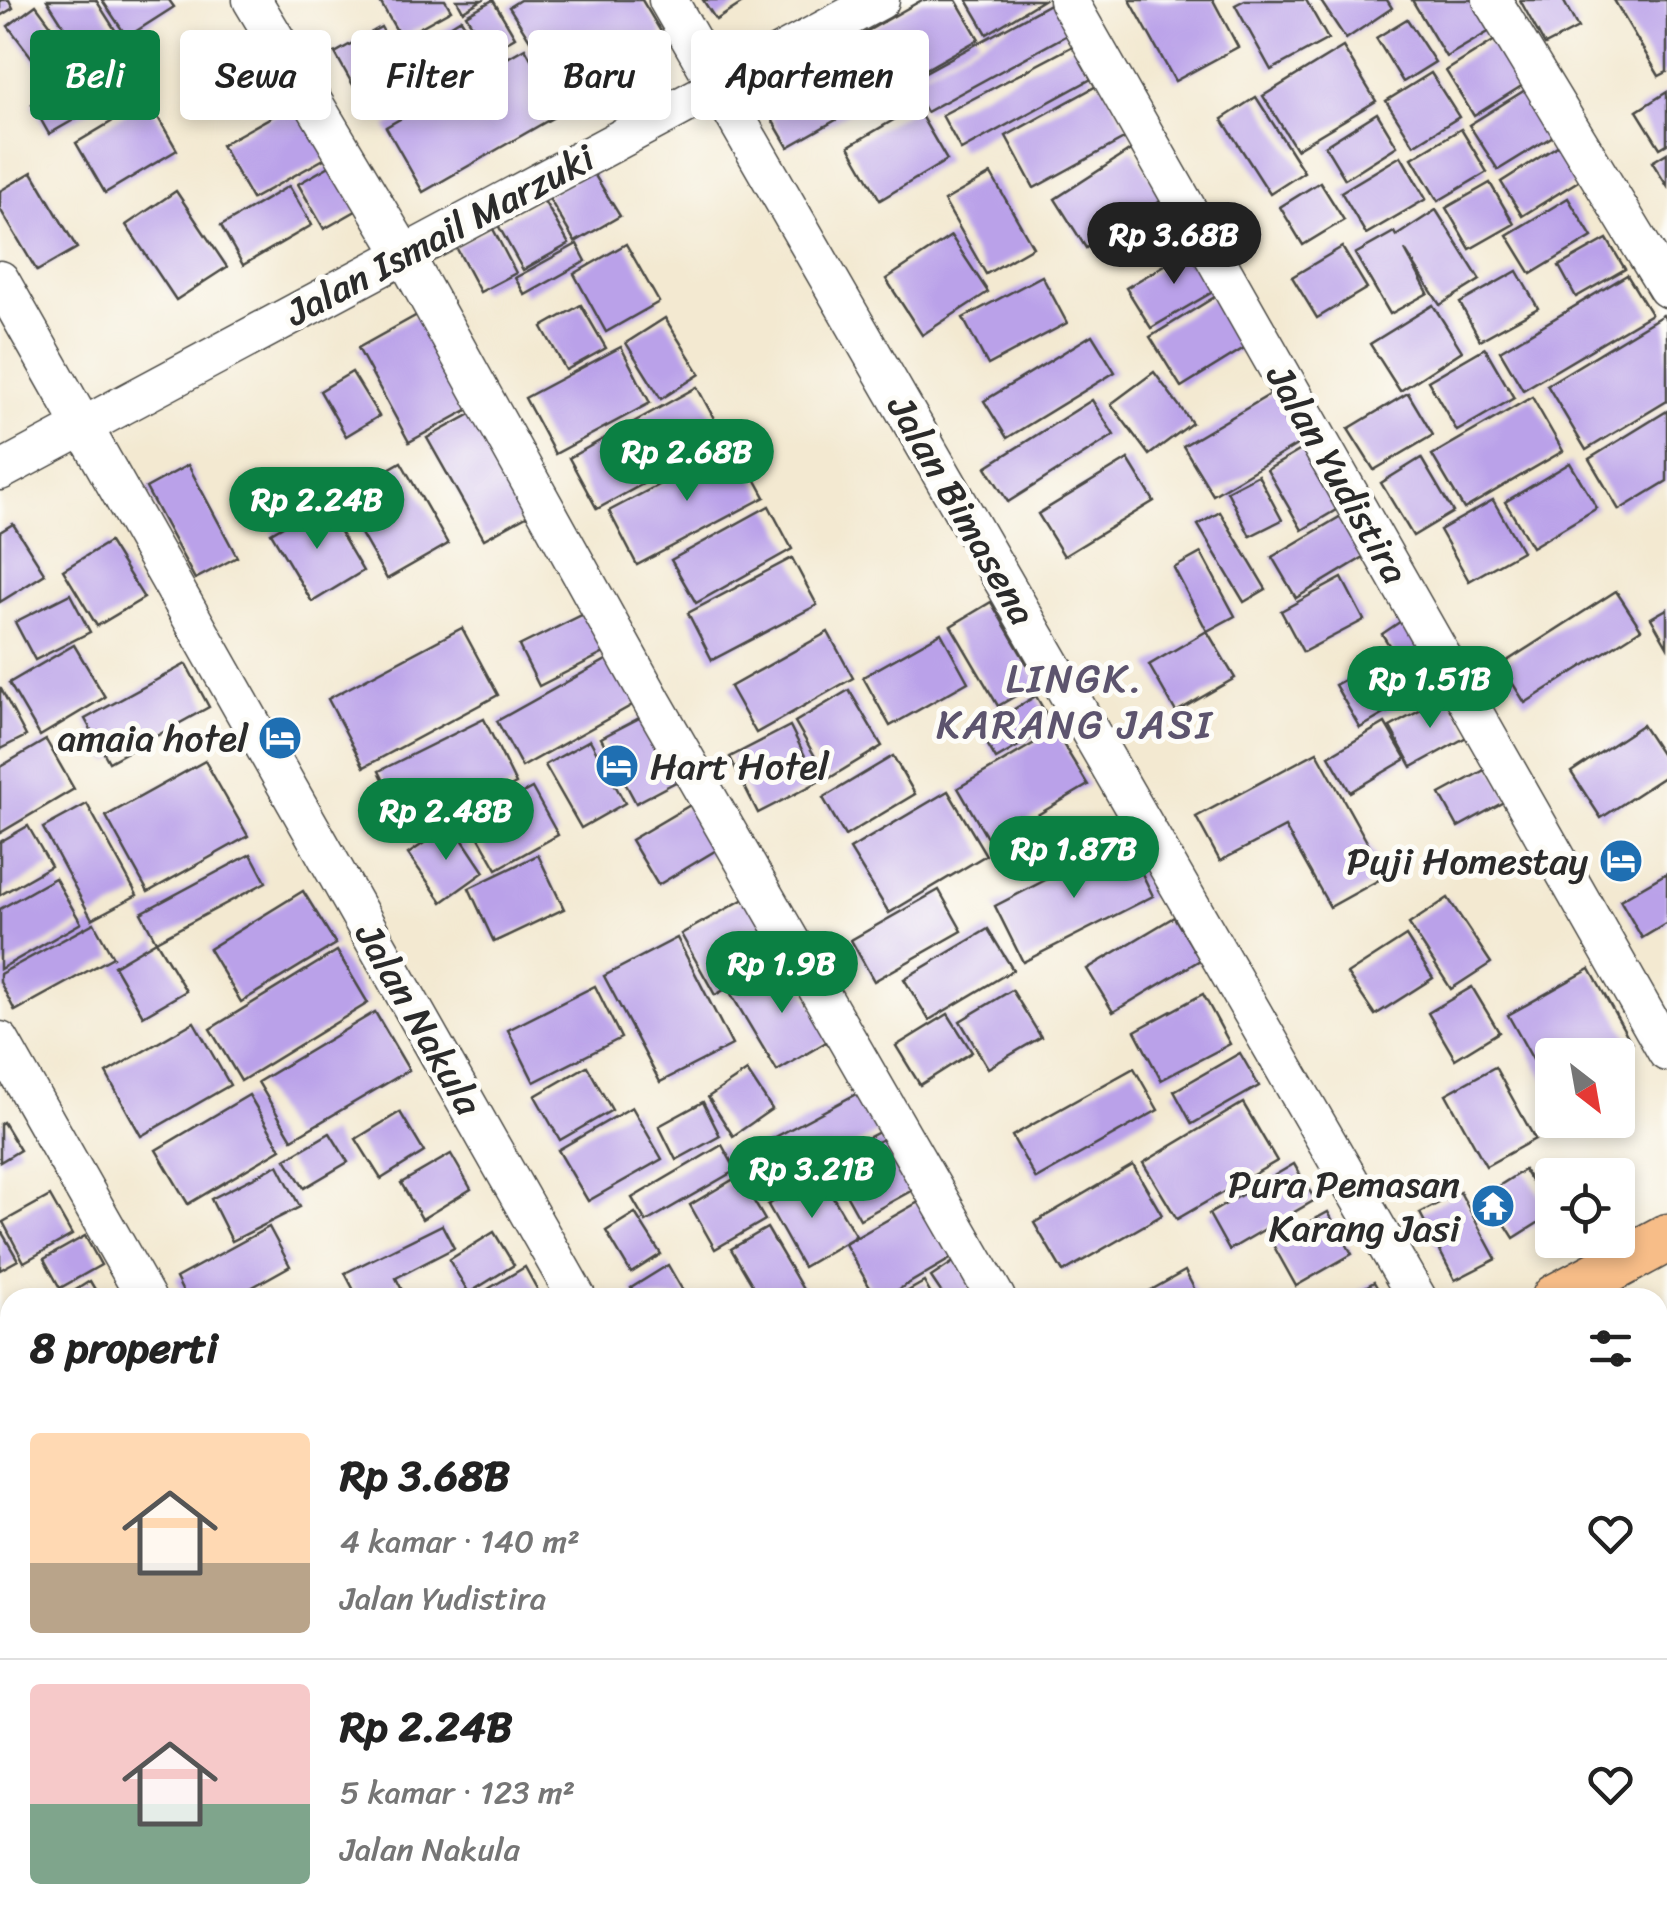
<!DOCTYPE html>
<html lang="id">
<meta charset="utf-8">
<style>
:root{--surface:#fff;--page:#f6f6f6;--text:#222;--muted:#767676;--line:#e0e0e0;--accent:#0b8043}
body{margin:0;font-family:Sriracha,sans-serif;background:var(--page);color:var(--text);height:100vh;display:flex;flex-direction:column;font-size:38px;white-space:nowrap}
*{box-sizing:border-box;margin:0}
p{font-size:32px;color:var(--muted)}
.icon{flex:none;width:55px;height:55px;fill:none;stroke:currentColor;stroke-width:2;stroke-linecap:round;stroke-linejoin:round}
.map{position:relative;flex:1;overflow:hidden}
.sheet{position:absolute;left:0px;top:1288px;width:1668px;height:642px;display:flex;flex-direction:column;background:var(--surface);border-radius:30px 30px 0 0;box-shadow:0 5px 15px #0003}
.sheet>*{flex:none}
.top-card{position:absolute;left:30px;top:30px;width:1000px;height:90px;display:flex;gap:20px}
.needle{width:65px;rotate:149deg}
.tools{position:absolute;left:1535px;top:1038px;display:grid;gap:20px}
.tools a{display:grid;place-items:center;width:100px;height:100px;border-radius:10px;background:var(--surface);box-shadow:0 5px 15px #0003;font-size:50px}
.price{position:absolute;translate:-50% -85px;padding:0 22px;border-radius:35px;background:var(--accent);color:#fff;font-size:32px;line-height:65px;filter:drop-shadow(0 2px 5px #0008)}
.price::after{content:'';position:absolute;left:50%;top:60px;width:30px;height:22px;margin-left:-15px;background:inherit;clip-path:polygon(0 0,100% 0,50% 100%)}
.price.active{background:#222;color:#fff}
ul{padding:0;list-style:none}
li{display:flex;align-items:center;gap:30px;height:250px;padding:0 30px}
li+li{border-top:2px solid var(--line)}
li span{display:grid;place-items:center;flex:none;width:280px;height:200px;border-radius:10px;color:#555}
li>.icon{margin-inline-start:auto}
span .icon{width:120px;height:120px;fill:#fffc;stroke-width:1}
li b{font-size:42px}
h2{display:flex;justify-content:space-between;align-items:center;height:120px;padding:0 30px;font-size:42px}
.chip{padding:0 35px;border-radius:10px;background:var(--surface);box-shadow:0 5px 15px #0003;font-size:35px;line-height:90px}
.chip.active{background:var(--accent);color:#fff}
.map>svg:first-child{display:block}
</style>
<div class="map">
<svg width="1667" height="1928" viewBox="0 0 1667 1928">
<rect width="100%" height="100%" fill="#fdfcf7"/>
<filter id="ink" filterUnits="userSpaceOnUse"><feTurbulence type="fractalNoise" baseFrequency=".01" numOctaves="2"/><feDisplacementMap in="SourceGraphic" scale="20" xChannelSelector="R" yChannelSelector="G"/><feConvolveMatrix kernelMatrix="1 2 1 2 8 2 1 2 1" color-interpolation-filters="sRGB"/></filter>
<filter id="wash" filterUnits="userSpaceOnUse"><feTurbulence type="fractalNoise" baseFrequency=".0048" numOctaves="4" result="noise"/><feDisplacementMap in="SourceGraphic" scale="40" xChannelSelector="R" yChannelSelector="G"/><feGaussianBlur stdDeviation="2.25" result="paint"/><feColorMatrix in="noise" values="0 0 0 0 0 0 0 0 0 0 0 0 0 0 0 0 0 1.4 0 .05"/><feComposite in="paint" operator="in"/></filter>
<g filter="url(#wash)">
<rect width="100%" height="100%" fill="#f3e9d1"/>
<g id="blocks">
<g fill="#baa1e9">
<polygon points="0,0 9,0 13,8 0,16"/>
<polygon points="47,0 96,0 126,47 91,69"/>
<polygon points="102,0 169,0 174,7 127,37"/>
<polygon points="379,0 445,0 451,10 401,38"/>
<polygon points="457,0 482,0 463,11"/>
<polygon points="493,0 515,37 488,53 466,15"/>
<polygon points="520,0 642,0 663,35 565,96 509,7"/>
<polygon points="703,0 747,0 716,20"/>
<polygon points="922,0 956,0 979,39 788,147 757,94"/>
<polygon points="967,0 1043,0 987,34"/>
<polygon points="1057,0 1074,31 926,112 909,81"/>
<polygon points="1130,0 1213,0 1238,47 1175,81"/>
<polygon points="1245,0 1306,0 1328,39 1271,70 1235,5"/>
<polygon points="1320,0 1387,0 1392,8 1346,39"/>
<polygon points="1412,0 1478,0 1495,28 1446,57"/>
<polygon points="1520,0 1563,0 1578,28 1545,45"/>
<polygon points="1614,0 1667,0 1667,72 1659,76"/>
<polygon points="36,5 70,51 42,71 8,26"/>
<polygon points="461,19 487,60 445,86 420,45"/>
<polygon points="1407,19 1435,62 1403,82 1376,38"/>
<polygon points="381,27 399,59 353,85 335,53"/>
<polygon points="1503,35 1531,80 1474,116 1446,71"/>
<polygon points="1075,45 1093,78 961,150 942,115"/>
<polygon points="1343,47 1376,101 1296,149 1263,96"/>
<polygon points="525,48 561,113 423,192 386,127"/>
<polygon points="114,57 131,87 49,134 32,104"/>
<polygon points="1431,73 1459,117 1414,145 1386,101"/>
<polygon points="1102,83 1131,135 1034,188 1006,136"/>
<polygon points="1530,87 1558,133 1498,170 1469,125"/>
<polygon points="1667,92 1667,144 1660,148 1637,111"/>
<polygon points="1256,97 1304,172 1270,194 1222,119"/>
<polygon points="148,100 177,150 105,193 76,143"/>
<polygon points="300,101 331,155 252,199 221,145"/>
<polygon points="916,107 947,160 880,200 849,146"/>
<polygon points="1377,113 1397,146 1345,179 1325,146"/>
<polygon points="1461,129 1487,172 1438,201 1412,158"/>
<polygon points="1562,143 1583,178 1522,216 1501,182"/>
<polygon points="1132,149 1164,199 1086,248 1055,199"/>
<polygon points="1667,153 1667,186 1652,162"/>
<polygon points="1401,156 1426,199 1366,234 1341,192"/>
<polygon points="342,159 368,204 324,229 298,184"/>
<polygon points="591,169 620,216 575,242 547,195"/>
<polygon points="32,172 77,248 37,271 0,209 0,191"/>
<polygon points="991,174 1033,247 986,274 944,201"/>
<polygon points="1320,182 1344,220 1303,245 1280,207"/>
<polygon points="1490,183 1514,224 1470,249 1446,208"/>
<polygon points="289,186 312,225 243,265 221,226"/>
<polygon points="176,191 227,267 176,300 126,225"/>
<polygon points="1568,198 1592,237 1531,274 1507,235"/>
<polygon points="543,199 569,244 523,270 498,225"/>
<polygon points="1436,210 1480,280 1440,305 1405,250 1428,293 1390,314 1355,254 1394,232 1396,236"/>
<polygon points="492,227 516,273 480,292 456,247"/>
<polygon points="951,236 988,292 922,335 886,279"/>
<polygon points="1607,239 1625,269 1576,297 1559,266"/>
<polygon points="577,244 586,261 525,295 515,278"/>
<polygon points="626,244 659,302 606,332 574,274"/>
<polygon points="1197,246 1221,287 1151,328 1126,288"/>
<polygon points="1342,247 1367,288 1317,318 1292,277"/>
<polygon points="1517,271 1538,308 1480,340 1460,303"/>
<polygon points="1627,275 1651,314 1523,390 1500,351"/>
<polygon points="1042,276 1067,323 988,365 963,318"/>
<polygon points="1226,290 1257,340 1181,387 1150,337"/>
<polygon points="581,305 606,348 566,370 542,327"/>
<polygon points="1433,305 1462,351 1400,391 1370,344"/>
<polygon points="428,309 480,403 409,442 358,348"/>
<polygon points="1663,315 1667,322 1667,401 1586,450 1547,385"/>
<polygon points="665,318 700,374 661,399 626,343"/>
<polygon points="1092,335 1115,372 1007,438 984,401"/>
<polygon points="621,347 650,403 555,454 525,398"/>
<polygon points="1485,348 1514,398 1457,431 1428,381"/>
<polygon points="352,372 379,416 346,436 320,391"/>
<polygon points="1154,372 1192,423 1149,455 1111,404"/>
<polygon points="697,387 725,439 597,509 569,458"/>
<polygon points="1276,391 1305,440 1213,495 1183,446"/>
<polygon points="1408,393 1433,435 1374,470 1348,429"/>
<polygon points="1532,397 1563,451 1464,509 1432,455"/>
<polygon points="1092,400 1114,435 1008,502 986,467"/>
<polygon points="482,408 539,509 484,539 427,438"/>
<polygon points="1667,411 1667,481 1619,510 1589,459"/>
<polygon points="736,444 765,497 637,565 609,511"/>
<polygon points="1306,447 1341,507 1302,530 1267,470"/>
<polygon points="1421,458 1453,512 1413,536 1381,483"/>
<polygon points="1128,459 1154,501 1064,556 1038,514"/>
<polygon points="401,462 448,544 387,579 340,497"/>
<polygon points="1570,463 1597,508 1532,547 1505,502"/>
<polygon points="188,465 237,557 195,579 146,488"/>
<polygon points="1258,475 1282,520 1250,536 1227,491"/>
<polygon points="1493,500 1522,551 1469,581 1440,530"/>
<polygon points="323,503 363,571 312,602 271,533"/>
<polygon points="769,506 792,549 696,603 671,560"/>
<polygon points="1353,509 1377,549 1296,598 1272,557"/>
<polygon points="1220,512 1266,589 1244,602 1198,525"/>
<polygon points="13,524 45,574 0,602 0,532"/>
<polygon points="109,542 144,598 97,626 63,570"/>
<polygon points="1201,553 1235,616 1207,631 1174,568"/>
<polygon points="792,558 817,605 712,660 688,613"/>
<polygon points="1342,578 1364,620 1303,652 1281,611"/>
<polygon points="1616,591 1641,629 1525,703 1501,665"/>
<polygon points="70,594 90,632 35,660 15,622"/>
<polygon points="991,602 1038,683 998,706 951,626"/>
<polygon points="1667,609 1667,646 1651,618"/>
<polygon points="592,610 612,649 539,686 519,646"/>
<polygon points="1410,615 1452,682 1424,700 1382,634"/>
<polygon points="462,628 498,695 364,767 328,699"/>
<polygon points="1207,631 1235,678 1176,712 1149,665"/>
<polygon points="828,632 853,678 756,733 730,687"/>
<polygon points="941,633 968,682 890,726 863,677"/>
<polygon points="74,645 105,697 40,736 9,683"/>
<polygon points="617,654 643,699 522,767 497,721"/>
<polygon points="1387,656 1412,698 1360,728 1335,685"/>
<polygon points="186,664 209,707 109,762 85,719"/>
<polygon points="0,687 26,736 0,749"/>
<polygon points="849,690 882,746 828,779 795,722"/>
<polygon points="1449,695 1470,735 1412,767 1390,727"/>
<polygon points="1036,696 1053,726 996,759 979,730"/>
<polygon points="651,712 685,777 636,803 601,738"/>
<polygon points="484,719 516,784 412,837 379,771"/>
<polygon points="1385,723 1406,759 1350,792 1329,756"/>
<polygon points="1642,725 1667,763 1667,775 1601,818 1571,772"/>
<polygon points="790,726 818,782 758,813 730,757"/>
<polygon points="1055,731 1088,785 990,843 958,788"/>
<polygon points="46,740 74,789 0,833 0,767"/>
<polygon points="590,740 625,803 581,828 545,765"/>
<polygon points="1317,752 1386,876 1330,907 1285,827 1220,861 1196,817"/>
<polygon points="893,756 915,794 845,836 823,798"/>
<polygon points="205,761 248,836 148,892 106,816"/>
<polygon points="1492,766 1509,799 1458,827 1440,794"/>
<polygon points="532,788 558,835 497,869 470,822"/>
<polygon points="948,791 986,855 889,913 850,849"/>
<polygon points="87,804 137,895 92,919 43,828"/>
<polygon points="692,804 718,849 658,885 631,840"/>
<polygon points="452,824 484,872 442,902 408,854"/>
<polygon points="28,826 51,866 0,895 0,842"/>
<polygon points="1125,839 1153,896 1023,962 995,906"/>
<polygon points="251,854 266,882 156,941 186,991 143,1016 114,966 156,941 141,913"/>
<polygon points="538,855 564,909 494,942 469,888"/>
<polygon points="1667,873 1667,923 1642,938 1620,900"/>
<polygon points="55,878 81,923 0,969 0,909"/>
<polygon points="939,890 962,931 874,981 851,940"/>
<polygon points="303,891 336,944 241,1002 209,949"/>
<polygon points="753,894 786,955 715,995 681,934"/>
<polygon points="1448,898 1491,963 1451,989 1409,924"/>
<polygon points="1174,917 1200,960 1113,1012 1087,969"/>
<polygon points="94,923 113,957 15,1011 0,982 0,974"/>
<polygon points="988,929 1013,970 929,1020 904,979"/>
<polygon points="1406,936 1433,978 1375,1015 1347,974"/>
<polygon points="677,938 732,1045 660,1082 604,976"/>
<polygon points="337,951 368,1003 241,1081 210,1029"/>
<polygon points="786,961 833,1038 777,1071 731,994"/>
<polygon points="1590,969 1632,1044 1611,1055 1552,1055 1552,1088 1550,1090 1508,1015"/>
<polygon points="595,986 621,1038 534,1082 508,1030"/>
<polygon points="1472,987 1499,1032 1455,1059 1428,1013"/>
<polygon points="1012,990 1041,1037 988,1068 960,1021"/>
<polygon points="1203,994 1230,1044 1161,1080 1135,1031"/>
<polygon points="375,1012 409,1070 292,1139 258,1082"/>
<polygon points="948,1014 972,1052 920,1085 896,1046"/>
<polygon points="194,1022 230,1085 141,1136 106,1073"/>
<polygon points="1240,1053 1259,1086 1192,1124 1174,1091"/>
<polygon points="587,1066 612,1110 560,1140 535,1096"/>
<polygon points="1495,1067 1535,1139 1486,1166 1446,1094"/>
<polygon points="1134,1068 1158,1110 1036,1179 1012,1136"/>
<polygon points="747,1071 772,1109 733,1136 708,1097"/>
<polygon points="858,1093 879,1132 774,1187 753,1149"/>
<polygon points="249,1095 281,1149 188,1204 156,1150"/>
<polygon points="703,1102 720,1136 676,1160 659,1126"/>
<polygon points="1243,1103 1277,1161 1177,1219 1143,1163"/>
<polygon points="632,1107 662,1159 588,1201 558,1150"/>
<polygon points="400,1112 424,1152 381,1179 356,1139"/>
<polygon points="3,1122 20,1150 0,1162 0,1124"/>
<polygon points="330,1133 348,1162 304,1188 286,1159"/>
<polygon points="890,1135 918,1187 860,1219 831,1167"/>
<polygon points="722,1145 736,1170 646,1222 632,1198"/>
<polygon points="451,1154 471,1189 422,1219 401,1183"/>
<polygon points="1294,1164 1315,1200 1229,1250 1209,1214"/>
<polygon points="278,1165 300,1207 232,1241 211,1199"/>
<polygon points="1133,1165 1162,1215 1063,1272 1034,1223"/>
<polygon points="1524,1170 1552,1214 1514,1238 1486,1194"/>
<polygon points="820,1175 856,1236 803,1267 768,1205"/>
<polygon points="739,1176 765,1220 715,1249 690,1205"/>
<polygon points="1460,1192 1496,1259 1455,1280 1420,1213"/>
<polygon points="50,1196 72,1235 24,1262 3,1222"/>
<polygon points="924,1199 957,1255 884,1298 876,1298 845,1244"/>
<polygon points="1328,1212 1352,1254 1296,1286 1272,1243"/>
<polygon points="635,1213 661,1254 631,1273 606,1231"/>
<polygon points="442,1225 454,1248 396,1278 406,1298 358,1298 345,1273"/>
<polygon points="269,1227 290,1266 233,1298 186,1298 176,1278"/>
<polygon points="767,1228 808,1298 760,1298 731,1249"/>
<polygon points="0,1229 18,1260 0,1270"/>
<polygon points="494,1232 514,1265 469,1293 449,1260"/>
<polygon points="85,1236 101,1265 60,1288 44,1259"/>
<polygon points="961,1257 975,1298 945,1298 931,1277"/>
<polygon points="668,1265 687,1298 636,1298 631,1288"/>
<polygon points="525,1267 542,1298 473,1298"/>
<polygon points="1185,1271 1199,1298 1137,1298"/>
<polygon points="90,1281 100,1298 63,1298"/>
<polygon points="924,1282 933,1298 896,1298"/>
<polygon points="1374,1282 1383,1298 1347,1298"/>
<polygon points="6,1379 10,1385 10,1425 0,1431 0,1383"/>
<polygon points="5,1441 10,1451 10,1492 0,1497 0,1444"/>
<polygon points="10,1505 10,1583 0,1589 0,1510"/>
<polygon points="10,1590 10,1634 2,1639 0,1596"/>
<polygon points="1667,1614 1667,1647 1658,1629 1658,1619"/>
<polygon points="10,1671 10,1696 0,1679"/>
<polygon points="0,1777 10,1795 10,1817 0,1822"/>
<polygon points="10,1857 10,1890 0,1895 0,1862"/>
<polygon points="1667,1887 1667,1928 1601,1928 1614,1920 1658,1920 1658,1893"/>
<polygon points="10,1900 10,1920 60,1920 44,1928 0,1928 0,1905"/>
<polygon points="148,1920 223,1920 209,1928 153,1928"/>
<polygon points="542,1920 630,1920 635,1928 548,1928"/>
<polygon points="643,1920 689,1920 674,1928 647,1928"/>
<polygon points="798,1920 899,1920 904,1928 785,1928"/>
<polygon points="1098,1920 1146,1920 1151,1928 1085,1928"/>
<polygon points="1242,1920 1320,1920 1325,1928 1247,1928"/>
<polygon points="1439,1920 1511,1920 1515,1928 1443,1928"/>
<polygon points="1514,1920 1565,1920 1570,1928 1519,1928"/>
</g>
</g>
</g>
<g filter="url(#ink)">
<use href="#blocks" fill-opacity="0" stroke="#494844" stroke-width="2.5"/>
<g fill="none" stroke-linecap="round" stroke-linejoin="round">
<defs>
<g id="minor">
<polyline points="252,0 404,254 653,703 996,1298"/>
<polyline points="668,0 1417,1298"/>
<polyline points="1068,0 1667,1052"/>
<polyline points="1492,0 1667,288"/>
<polyline points="0,280 577,1298"/>
<polyline points="0,471 880,0"/>
<polyline points="0,1041 146,1298"/>
<polyline points="1658,1717 1667,1734"/>
<polyline points="0,1755 10,1773"/>
<polyline points="95,1920 99,1928"/>
<polyline points="501,1920 506,1928"/>
<polyline points="933,1920 938,1928"/>
<polyline points="1370,1920 1375,1928"/>
</g>
<g id="major">
<polyline points="1556,1298 1667,1238"/>
<polyline points="378,1928 393,1920"/>
</g>
</defs>
<use href="#minor" stroke="#494844" stroke-width="41"/>
<use href="#major" stroke="#494844" stroke-width="51"/>
<use href="#minor" stroke="#fff" stroke-width="38"/>
<use href="#major" stroke="#f7bd88" stroke-width="48"/>
</g>
</g>
<defs>
<symbol id="hotel-disc" viewBox="-11 -11 22 22"><circle r="9.5" fill="#1f6fb2" stroke="#fdfcf7"/><path d="M-6-4.5h1.5V1H6V5H4.5V3h-9V5H-6ZM-4 0a1.8 1.8 0 1 1 3.6 0ZM.5 0V-2.5h3Q6-2.5 6 0Z" fill="#fff"/></symbol>
<symbol id="temple-disc" viewBox="-11 -11 22 22"><circle r="9.5" fill="#1f6fb2" stroke="#fdfcf7"/><path d="M0-6L5-2H3V0L6.5 2.5H4V6H1.5V3h-3V6H-4V2.5H-6.5L-3 0V-2H-5Z" fill="#fff"/></symbol>
</defs>
<g fill-rule="evenodd">
<use href="#hotel-disc" x="255" y="713" width="50" height="50"/>
<use href="#hotel-disc" x="592" y="741" width="50" height="50"/>
<use href="#hotel-disc" x="1596" y="836" width="50" height="50"/>
<use href="#temple-disc" x="1468" y="1181" width="50" height="50"/>
</g>
<g text-anchor="middle" stroke-width="10" stroke-linejoin="round" paint-order="stroke">
<g font-size="38" fill="#2b2b2b" stroke="#fdfcf7">
<text transform="translate(440 235) rotate(-28)" y="13">Jalan Ismail Marzuki</text>
<text transform="translate(1338 474) rotate(60)" y="13">Jalan Yudistira</text>
<text transform="translate(962 510) rotate(60)" y="13">Jalan Bimasena</text>
<text transform="translate(419 1019) rotate(60)" y="13">Jalan Nakula</text>
</g>
<g font-size="38" fill="#2b2b2b" stroke="#fdfcf7" text-anchor="end">
<text x="248" y="751">amaia hotel</text>
<text x="650" y="779" text-anchor="start">Hart Hotel</text>
<text x="1588" y="874">Puji Homestay</text>
<text x="1460" y="1197">Pura Pemasan<tspan x="1460" dy="44">Karang Jasi</tspan></text>
</g>
<g font-size="40" letter-spacing="2.5" fill="#5d546e" stroke="#fdfcf7">
<text x="1075" y="692">LINGK.<tspan x="1075" dy="46">KARANG JASI</tspan></text>
</g>
</g>
</svg>
<div class="tools">
<a><svg class="needle" viewBox="-14 -14 28 28"><path d="M0-13l5 13h-10z" fill="#e53935"/><path d="M0 13l5-13h-10z" fill="#767676"/></svg></a>
<a><svg class="icon" aria-label="locate" viewBox="0 0 24 24"><circle cx="12" cy="12" r="6"/><path d="M12 2v4M12 18v4M2 12h4M18 12h4"/></svg></a>
</div>
<b class="price active" style="left:1174px;top:287px">Rp 3.68B</b>
<b class="price" style="left:687px;top:504px">Rp 2.68B</b>
<b class="price" style="left:317px;top:552px">Rp 2.24B</b>
<b class="price" style="left:1430px;top:731px">Rp 1.51B</b>
<b class="price" style="left:446px;top:863px">Rp 2.48B</b>
<b class="price" style="left:1074px;top:901px">Rp 1.87B</b>
<b class="price" style="left:782px;top:1016px">Rp 1.9B</b>
<b class="price" style="left:812px;top:1221px">Rp 3.21B</b>
<div class="top-card">
<a class="chip active">Beli</a>
<a class="chip">Sewa</a>
<a class="chip">Filter</a>
<a class="chip">Baru</a>
<a class="chip">Apartemen</a>
</div>
<section class="sheet">
<h2>8 properti<svg class="icon" aria-label="filters" viewBox="0 0 24 24"><path d="M4 7h16M4 17h16"/><circle cx="9" cy="7" r="2"/><circle cx="15" cy="17" r="2"/></svg></h2>
<ul>
<li><span style="background:linear-gradient(#ffd9b3 65%,#b9a48a 0)"><svg class="icon" aria-label="home" viewBox="0 0 24 24"><path d="M3 11l9-7 9 7M6 9v11h12V9"/></svg></span><div><b>Rp 3.68B</b><p>4 kamar · 140 m²</p><p>Jalan Yudistira</p></div><svg class="icon" aria-label="heart" viewBox="0 0 24 24"><path d="M12 20l-8-8c-3-5 5-10 8-4 3-6 11-1 8 4z"/></svg></li>
<li><span style="background:linear-gradient(#f6c9c9 60%,#7fa58c 0)"><svg class="icon" aria-label="home" viewBox="0 0 24 24"><path d="M3 11l9-7 9 7M6 9v11h12V9"/></svg></span><div><b>Rp 2.24B</b><p>5 kamar · 123 m²</p><p>Jalan Nakula</p></div><svg class="icon" aria-label="heart" viewBox="0 0 24 24"><path d="M12 20l-8-8c-3-5 5-10 8-4 3-6 11-1 8 4z"/></svg></li>
</ul>
</section>
</div>
